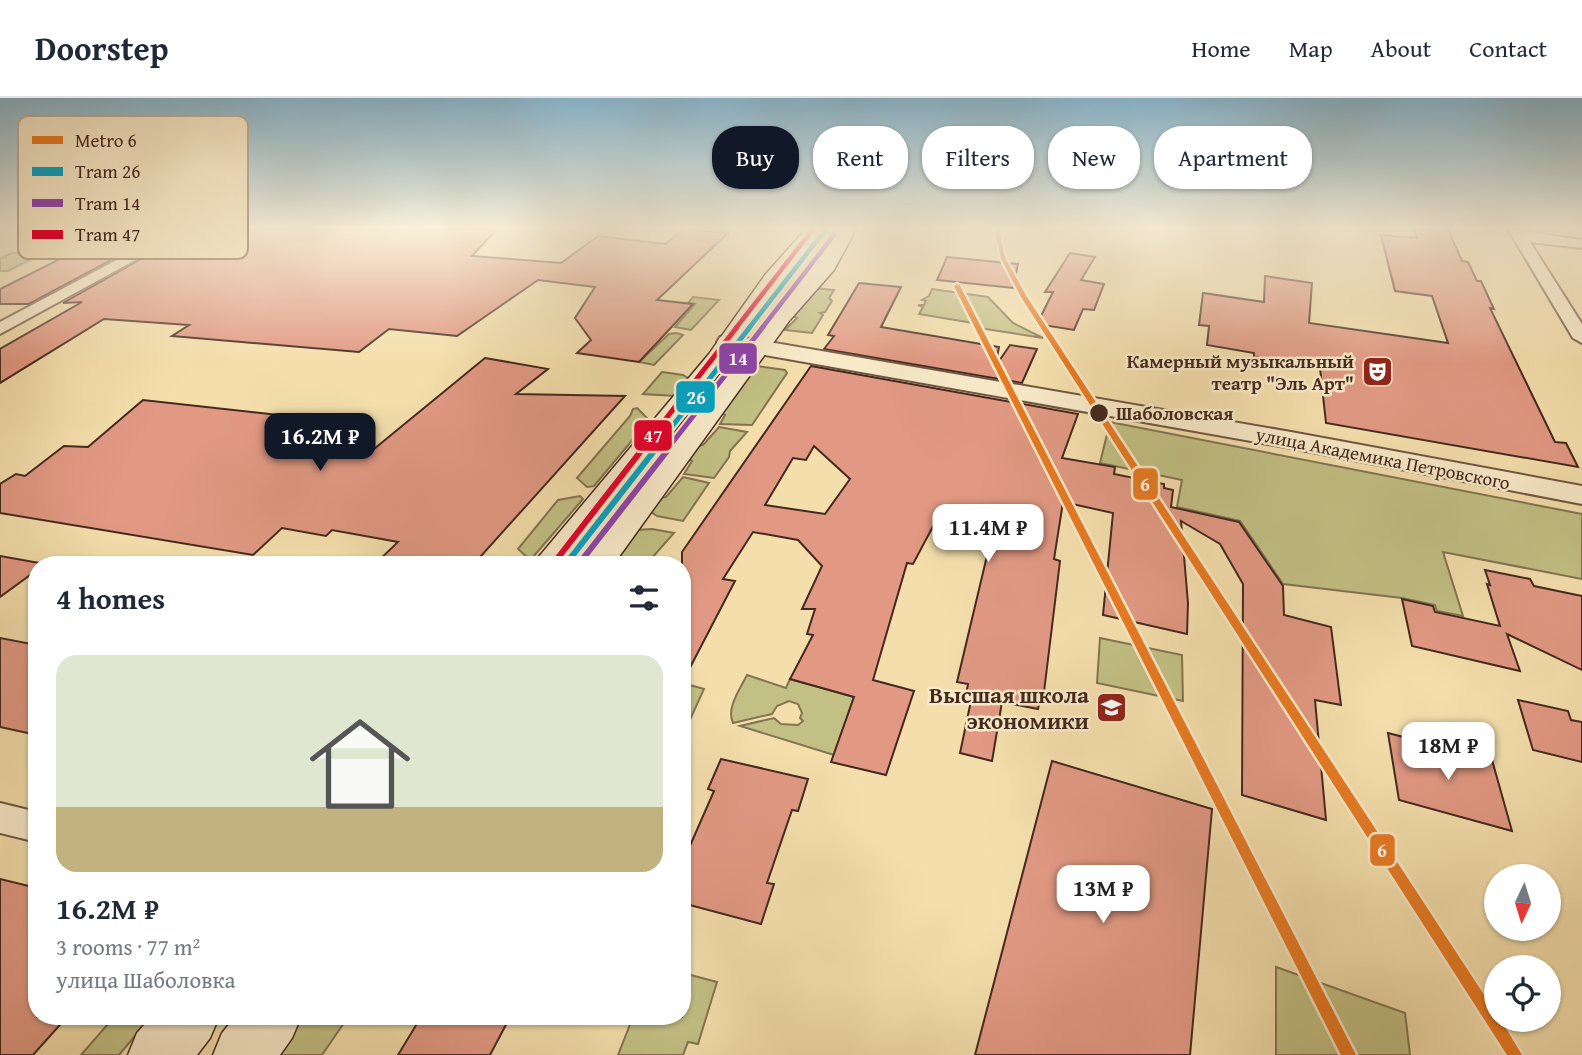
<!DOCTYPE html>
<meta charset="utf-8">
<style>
:root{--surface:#fff;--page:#f2f2f3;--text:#1f2937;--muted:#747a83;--line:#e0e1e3;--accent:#111827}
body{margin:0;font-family:"Gentium Book Plus",serif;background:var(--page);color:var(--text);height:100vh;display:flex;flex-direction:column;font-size:26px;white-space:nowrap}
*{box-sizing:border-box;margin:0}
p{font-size:23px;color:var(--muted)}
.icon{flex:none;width:38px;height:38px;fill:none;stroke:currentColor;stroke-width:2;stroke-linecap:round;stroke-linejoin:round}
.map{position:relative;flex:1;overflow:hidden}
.side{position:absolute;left:28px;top:458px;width:663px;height:469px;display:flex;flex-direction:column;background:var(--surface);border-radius:28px;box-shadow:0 2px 5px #0004}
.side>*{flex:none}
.hud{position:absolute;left:712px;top:28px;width:665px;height:63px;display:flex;gap:14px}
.needle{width:46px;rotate:184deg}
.tools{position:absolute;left:1484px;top:766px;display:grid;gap:14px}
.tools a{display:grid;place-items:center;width:77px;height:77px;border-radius:50%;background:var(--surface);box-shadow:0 2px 5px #0004;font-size:35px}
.price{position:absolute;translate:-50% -60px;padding:0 16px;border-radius:14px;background:#fff;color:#222;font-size:23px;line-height:46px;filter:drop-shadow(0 2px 4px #0008)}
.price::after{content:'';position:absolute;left:50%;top:42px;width:21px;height:16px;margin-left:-10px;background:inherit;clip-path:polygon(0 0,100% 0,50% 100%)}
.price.on{background:var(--accent);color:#fff}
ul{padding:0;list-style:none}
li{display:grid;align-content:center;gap:14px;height:371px;padding:0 28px}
li span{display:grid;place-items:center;height:217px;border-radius:21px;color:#555}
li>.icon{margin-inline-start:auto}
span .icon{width:126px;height:126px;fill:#fffc;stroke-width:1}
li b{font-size:30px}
h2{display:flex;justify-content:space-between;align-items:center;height:84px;padding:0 28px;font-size:30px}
.chip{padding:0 24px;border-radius:28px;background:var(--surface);box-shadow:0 2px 5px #0004;font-size:24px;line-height:63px}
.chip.on{background:var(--accent);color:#fff}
header{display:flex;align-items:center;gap:42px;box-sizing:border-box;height:98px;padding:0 35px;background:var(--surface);border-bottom:2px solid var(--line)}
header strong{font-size:33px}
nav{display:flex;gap:38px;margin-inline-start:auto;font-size:24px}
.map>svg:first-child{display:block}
</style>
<header>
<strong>Doorstep</strong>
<nav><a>Home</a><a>Map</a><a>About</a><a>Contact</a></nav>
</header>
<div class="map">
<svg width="1582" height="957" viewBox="0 0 1582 957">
<rect width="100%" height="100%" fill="#f4dfac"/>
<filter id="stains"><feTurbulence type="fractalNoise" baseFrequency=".00286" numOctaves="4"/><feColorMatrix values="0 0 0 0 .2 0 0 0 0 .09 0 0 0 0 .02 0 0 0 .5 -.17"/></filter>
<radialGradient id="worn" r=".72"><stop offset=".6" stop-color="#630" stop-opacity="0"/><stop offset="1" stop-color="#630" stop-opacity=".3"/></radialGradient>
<g fill="#c2c084" stroke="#837452" stroke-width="2">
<polygon points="11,155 43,155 8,173 0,173 0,161"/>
<polygon points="814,190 834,192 829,200 832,203 825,214 820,215 823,217 812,235 785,232 797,220 793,218"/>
<polygon points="932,191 988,199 1013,225 1043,240 979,230 973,225 919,216 923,209 918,207 924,207 926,203 922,202 929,198"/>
<polygon points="693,199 719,202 691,232 675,229 695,206 688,205"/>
<polygon points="676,235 683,237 654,267 639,264 669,236"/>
<polygon points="749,267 785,272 787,275 752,327 720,326 725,317 717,312"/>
<polygon points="662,274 683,277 691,282 676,298 643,296"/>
<polygon points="637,310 649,322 594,388 587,389 577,380 630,318 633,311"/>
<polygon points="1110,324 1582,416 1582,481 1443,454 1463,518 1437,513 1435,507 1402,500 1283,486 1240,423 1177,409 1182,382 1100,365"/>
<polygon points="719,329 747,334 730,353 729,359 714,380 684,376 692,363 684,358 689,349 703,347"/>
<polygon points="683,379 709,385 683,423 657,418 650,413 653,400 666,399"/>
<polygon points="580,398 583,401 533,459 528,460 518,451 558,402"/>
<polygon points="652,431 674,435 651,461 630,465 615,454 636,432"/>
<polygon points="1100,540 1182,557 1183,603 1097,585"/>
<path d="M747,577L786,590L790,581L854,599L834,657L740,628L774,620L781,626L798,627L803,623L800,620L802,615L798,606L789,603L777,608L772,616L733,625C726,610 740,591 747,577Z"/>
<polygon points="686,586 704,591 688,626 682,624 683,594"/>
<polygon points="1276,869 1405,915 1410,957 1276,957"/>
<polygon points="683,875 717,884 698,946 688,944 683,957 618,957 633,919 682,919"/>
<polygon points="114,919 151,919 119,957 81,957"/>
<polygon points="293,919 348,919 322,957 267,957"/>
</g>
<g fill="#e19983" stroke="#44291f" stroke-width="2" fill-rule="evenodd">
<polygon points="120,131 169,131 29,206 0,206 0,191"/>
<polygon points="194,131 497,131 472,158 561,165 598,138 665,146 684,131 728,135 657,202 693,206 639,264 577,255 591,242 575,220 595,189 538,182 457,238 389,231 359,254 172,238 189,227 104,221 0,285 0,251 82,204 63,205"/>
<polygon points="1414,131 1448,131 1462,163 1468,164 1477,183 1481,183 1494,211 1490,210 1555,344 1566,345 1578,369 1326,325 1320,270 1254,259 1254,255 1207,247 1209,228 1199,227 1203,195 1264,204 1265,178 1312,185 1309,225 1448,245 1432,198 1395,193 1381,137 1417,140"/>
<polygon points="1070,155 1095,159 1081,182 1104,186 1094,212 1083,211 1074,232 1037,226 1053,194 1045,194"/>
<polygon points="947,159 1018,166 1013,190 937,182"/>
<polygon points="859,185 901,189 881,229 999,249 995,269 1010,247 1037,251 1022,285 824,251 834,238 828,237"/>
<polygon points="485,260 548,271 516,296 625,298 473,467 374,467 398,444 332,432 326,438 282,430 253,457 0,415 0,386 16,376 25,378 64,348 88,349 143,302 332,323 298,354 363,360"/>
<path d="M811,268L1078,316L1062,360L1115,369L1114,376L1164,386V390L1173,392L1171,409L1239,424L1283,488L1284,517L1331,529L1341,607L1315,602L1326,722L1242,697L1243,486L1220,446L1181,423L1188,505L1187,536L1103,517L1113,415L1063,404L1054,461L1060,463L1043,602L1040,601L1038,611L1002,604L992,663L960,655L972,598L966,597L968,586L957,584L991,441H986L988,427L938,419L913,466L907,465L873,582L914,593L886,677L831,664L854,599L790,581L813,537L807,536L815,511H802L822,468L798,442L753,434L723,481L735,483L682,585V454ZM814,348L850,381L825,416L765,407L793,360L806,362Z"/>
<polygon points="0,458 45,466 37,467 37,472 0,499"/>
<polygon points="1485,472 1530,481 1534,488 1582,498 1582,572 1507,536 1520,573 1412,548 1402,501 1433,508 1435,514 1500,528 1487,486 1490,487"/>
<polygon points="0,540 37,547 37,637 0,629"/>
<polygon points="1518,602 1568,613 1571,622 1582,624 1582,664 1533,652"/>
<polygon points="1388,635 1492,662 1512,733 1399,702"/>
<polygon points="721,661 808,681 798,713 792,712 767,785 774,786 761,826 682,805 682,766 714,693 708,691"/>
<polygon points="1052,663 1212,711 1190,957 975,957"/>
<polygon points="0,781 37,790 37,919 67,919 33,957 0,957"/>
<polygon points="421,919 510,919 490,957 398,957"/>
</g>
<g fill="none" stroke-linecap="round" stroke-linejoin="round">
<defs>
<g id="minor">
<polygon points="175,131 192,131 0,236 0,224"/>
<polygon points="1508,131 1582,142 1582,150 1530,144 1582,226 1582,245 1573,240"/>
<polygon points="0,705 37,714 37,744 0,735"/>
</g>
<polygon id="tertiary" points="728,237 1291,334 1582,388 1582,406 1291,350 720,249 717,244 720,239"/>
<g id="secondary">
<polygon points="806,131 825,131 781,186 727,266 569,467 532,467 709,256 765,177"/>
<polygon points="836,131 856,131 834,172 789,223 613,467 577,467 773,213 819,163"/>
<polygon points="151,919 219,919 210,940 197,957 128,957 137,935"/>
<polygon points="235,919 301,919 292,940 280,957 213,957 222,935"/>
</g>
</defs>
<use href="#minor" stroke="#705642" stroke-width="4"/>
<use href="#tertiary" stroke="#705642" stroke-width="4"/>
<use href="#secondary" stroke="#44291f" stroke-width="3"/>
<use href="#minor" fill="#f8eac9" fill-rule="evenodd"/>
<use href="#tertiary" fill="#f8eac9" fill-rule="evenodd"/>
<use href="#secondary" fill="#f8eac9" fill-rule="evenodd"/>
<defs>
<polyline id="tram-1-far2" points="749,230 826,131"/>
<polyline id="tram-1-far1" points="652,354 750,229"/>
<polyline id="tram-1" points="565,467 654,353"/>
<polyline id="tram-2-far2" points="762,230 834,137"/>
<polyline id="tram-2-far1" points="665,354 763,229"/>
<polyline id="tram-2" points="578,467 667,353"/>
<polyline id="tram-3-far2" points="736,230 813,131"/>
<polyline id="tram-3-far1" points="640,354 737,229"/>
<polyline id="tram-3" points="557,461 641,353"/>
</defs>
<use href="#tram-1-far2" stroke="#f8eac9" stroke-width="8"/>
<use href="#tram-1-far1" stroke="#f8eac9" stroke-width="9"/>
<use href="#tram-1" stroke="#f8eac9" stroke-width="11"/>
<use href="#tram-2-far2" stroke="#f8eac9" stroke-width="8"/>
<use href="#tram-2-far1" stroke="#f8eac9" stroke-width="9"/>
<use href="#tram-2" stroke="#f8eac9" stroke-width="11"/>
<use href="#tram-3-far2" stroke="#f8eac9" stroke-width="8"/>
<use href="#tram-3-far1" stroke="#f8eac9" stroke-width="9"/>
<use href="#tram-3" stroke="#f8eac9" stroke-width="11"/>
<use href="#tram-1-far2" stroke="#03a3c5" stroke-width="4.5"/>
<use href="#tram-1-far1" stroke="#03a3c5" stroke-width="5"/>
<use href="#tram-1" stroke="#03a3c5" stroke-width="6"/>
<use href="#tram-2-far2" stroke="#8e44ad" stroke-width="4.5"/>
<use href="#tram-2-far1" stroke="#8e44ad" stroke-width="5"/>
<use href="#tram-2" stroke="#8e44ad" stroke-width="6"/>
<use href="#tram-3-far2" stroke="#e4002b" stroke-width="4.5"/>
<use href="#tram-3-far1" stroke="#e4002b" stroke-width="5"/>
<use href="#tram-3" stroke="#e4002b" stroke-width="6"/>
<defs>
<g id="metro-1">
<polygon points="995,131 999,131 1005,160 1027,199 1496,915 1496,922 1501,922 1522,957 1507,957 1021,199 1001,160"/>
<polygon points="957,186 960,188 1356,957 1341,957 954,188"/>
</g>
</defs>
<use href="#metro-1" stroke="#f8eac9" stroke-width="5"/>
<use href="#metro-1" fill="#e77a23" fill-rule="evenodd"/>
</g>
<linearGradient id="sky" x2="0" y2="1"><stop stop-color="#89b8d0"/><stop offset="0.49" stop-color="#faf1da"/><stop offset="1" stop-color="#faf1da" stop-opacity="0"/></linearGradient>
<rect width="1582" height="265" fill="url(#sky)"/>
<defs>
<symbol id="theatre-square" viewBox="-11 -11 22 22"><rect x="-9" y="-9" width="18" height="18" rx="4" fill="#8f2418" stroke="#f8eac9"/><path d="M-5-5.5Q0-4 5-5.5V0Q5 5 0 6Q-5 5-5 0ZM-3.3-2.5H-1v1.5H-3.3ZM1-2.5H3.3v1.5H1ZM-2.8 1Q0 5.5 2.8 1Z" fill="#fff"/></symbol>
<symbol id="university-square" viewBox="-11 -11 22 22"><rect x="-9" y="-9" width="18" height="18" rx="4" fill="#8f2418" stroke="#f8eac9"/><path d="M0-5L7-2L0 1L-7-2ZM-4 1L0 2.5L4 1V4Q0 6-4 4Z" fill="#fff"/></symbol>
</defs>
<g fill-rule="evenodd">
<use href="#theatre-square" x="1360" y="256" width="35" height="35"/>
<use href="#university-square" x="1094" y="592" width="35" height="35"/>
</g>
<circle fill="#44291f" stroke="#f8eac9" stroke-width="2.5" cx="1099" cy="315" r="10"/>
<g text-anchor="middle" stroke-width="5" stroke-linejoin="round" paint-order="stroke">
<g font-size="19" font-weight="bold" fill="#44291f" stroke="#f8eac9" text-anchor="end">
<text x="1354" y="270">Камерный музыкальный<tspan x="1354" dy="22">театр "Эль Арт"</tspan></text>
</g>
<g font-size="19" font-weight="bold" fill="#44291f" stroke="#f8eac9" text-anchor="start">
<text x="1116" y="322">Шаболовская</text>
</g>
<g font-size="19" fill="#44291f" stroke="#f8eac9">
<text transform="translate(1383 360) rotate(11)" y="7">улица Академика Петровского</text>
</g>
<g font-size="23" font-weight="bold" fill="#44291f" stroke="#f8eac9" text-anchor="end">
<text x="1089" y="605">Высшая школа<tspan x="1089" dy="26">экономики</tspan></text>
</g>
</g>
<rect x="18" y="18" width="230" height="143" rx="10" fill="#f8eac9" stroke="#c2b096" stroke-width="2"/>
<rect x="32" y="38" width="31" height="8" fill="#e77a23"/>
<rect x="32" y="69" width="31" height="9" fill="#03a3c5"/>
<rect x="32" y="101" width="31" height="8" fill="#8e44ad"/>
<rect x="32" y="132" width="31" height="9" fill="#e4002b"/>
<g font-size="19" fill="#44291f">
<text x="75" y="49">Metro 6</text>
<text x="75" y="80">Tram 26</text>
<text x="75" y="112">Tram 14</text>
<text x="75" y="143">Tram 47</text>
</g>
<g stroke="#f8eac9" stroke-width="2.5">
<rect x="718" y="244" width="40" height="33" rx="7" fill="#8e44ad"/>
<rect x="675" y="282" width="41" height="34" rx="7" fill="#03a3c5"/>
<rect x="633" y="321" width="40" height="33" rx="7" fill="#e4002b"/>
<rect x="1132" y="369" width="27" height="34" rx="7" fill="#e77a23"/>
<rect x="1369" y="735" width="27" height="34" rx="7" fill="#e77a23"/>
</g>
<g font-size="19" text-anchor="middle" font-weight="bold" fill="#fff">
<text x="738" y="267">14</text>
<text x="696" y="306">26</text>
<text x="653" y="344">47</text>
<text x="1145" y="393">6</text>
<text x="1382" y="759">6</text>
</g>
<rect width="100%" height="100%" filter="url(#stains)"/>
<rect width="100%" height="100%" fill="url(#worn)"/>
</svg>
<div class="tools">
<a><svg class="needle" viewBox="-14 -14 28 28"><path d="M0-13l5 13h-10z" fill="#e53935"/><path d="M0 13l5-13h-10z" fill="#747a83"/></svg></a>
<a><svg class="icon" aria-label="locate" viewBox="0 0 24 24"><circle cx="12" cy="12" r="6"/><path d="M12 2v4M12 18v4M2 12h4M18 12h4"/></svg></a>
</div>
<b class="price on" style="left:320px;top:375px">16.2M ₽</b>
<b class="price" style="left:988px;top:466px">11.4M ₽</b>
<b class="price" style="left:1448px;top:684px">18M ₽</b>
<b class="price" style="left:1103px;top:827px">13M ₽</b>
<div class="hud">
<a class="chip on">Buy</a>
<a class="chip">Rent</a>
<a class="chip">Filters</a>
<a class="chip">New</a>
<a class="chip">Apartment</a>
</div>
<section class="side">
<h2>4 homes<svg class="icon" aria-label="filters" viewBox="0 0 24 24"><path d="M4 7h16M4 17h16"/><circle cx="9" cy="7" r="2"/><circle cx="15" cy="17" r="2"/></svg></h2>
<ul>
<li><span style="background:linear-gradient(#dfe7d0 70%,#c2b280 0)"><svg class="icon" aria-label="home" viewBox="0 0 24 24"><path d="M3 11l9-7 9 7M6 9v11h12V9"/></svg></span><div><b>16.2M ₽</b><p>3 rooms · 77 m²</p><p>улица Шаболовка</p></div></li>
</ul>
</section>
</div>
